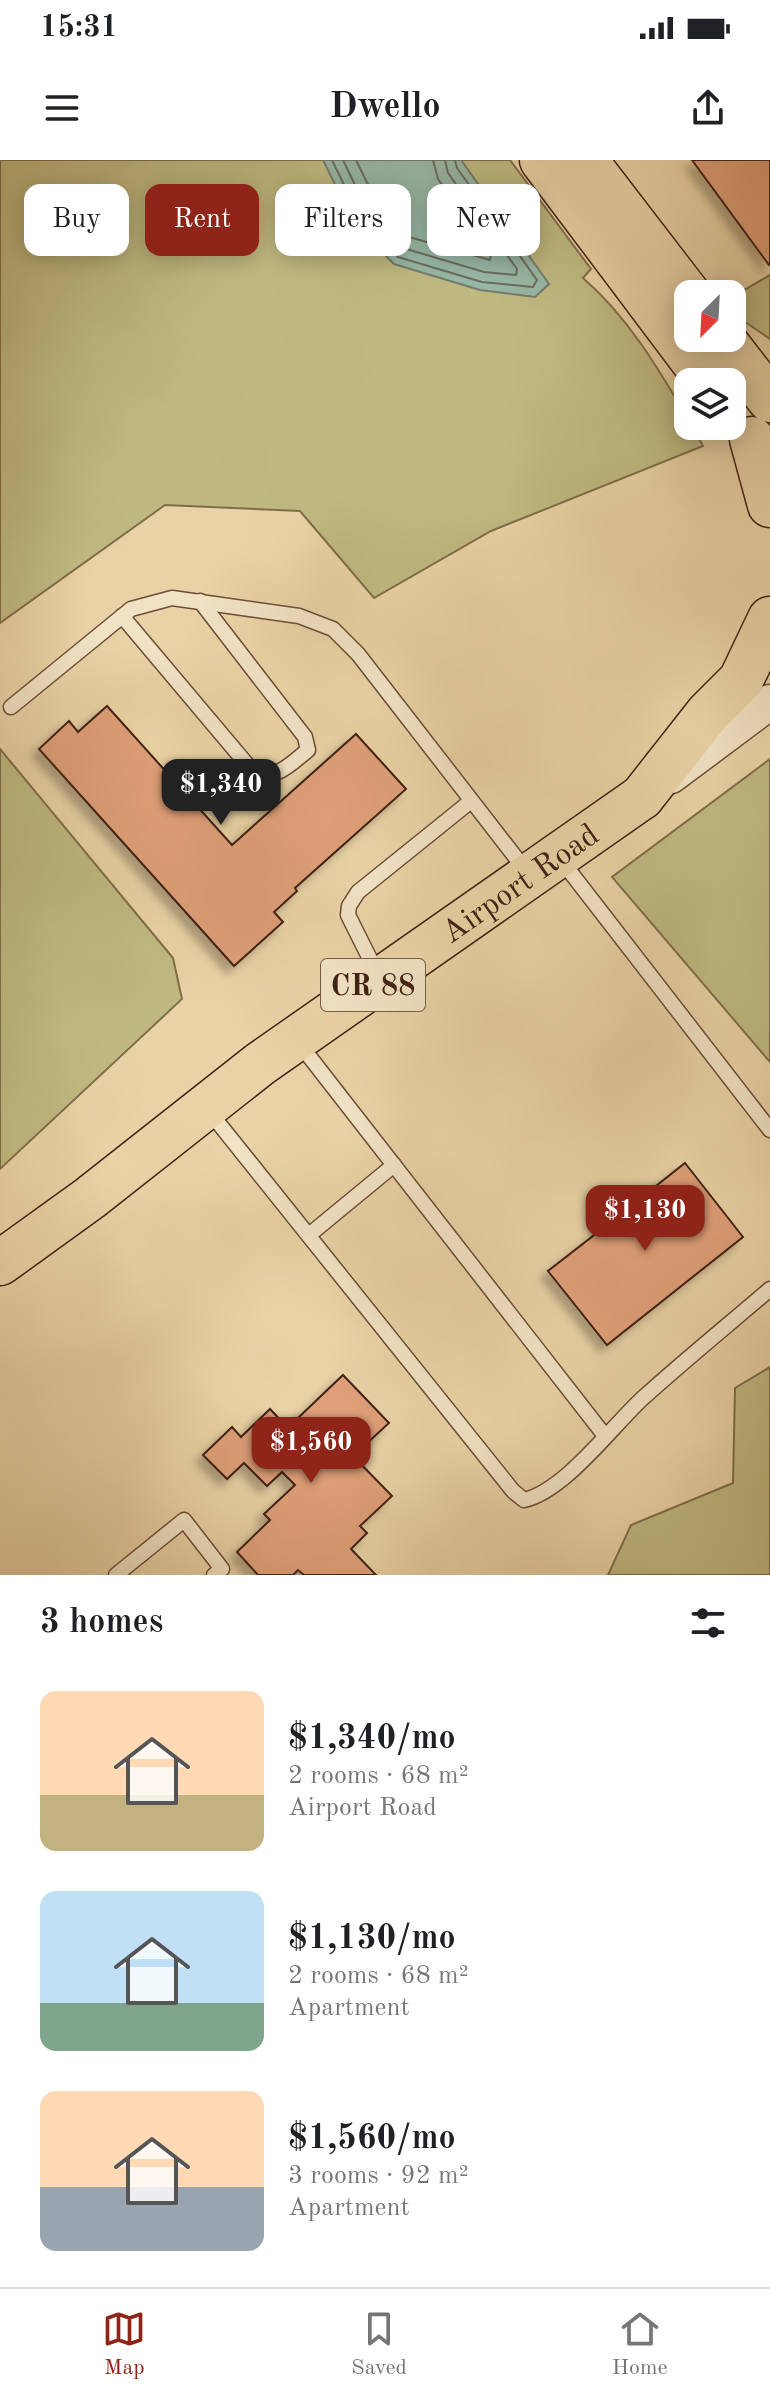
<!DOCTYPE html>
<meta charset="utf-8">
<style>
:root{--surface:#fff;--page:#f6f6f6;--text:#202124;--muted:#757577;--line:#e0e0e0;--accent:#8f2418}
body{margin:0;font-family:"Old Standard TT",serif;background:var(--page);color:var(--text);height:100vh;display:flex;flex-direction:column;font-size:30px;white-space:nowrap}
*{box-sizing:border-box;margin:0}
p{font-size:26px;color:var(--muted)}
.icon{flex:none;width:44px;height:44px;fill:none;stroke:currentColor;stroke-width:2;stroke-linecap:round;stroke-linejoin:round}
.map{position:relative;height:1415px;overflow:hidden}
.panel{display:flex;flex-direction:column;background:var(--surface);flex:1}
.panel>*{flex:none}
.hud{position:absolute;left:24px;top:24px;width:722px;height:72px;display:flex;gap:16px}
.needle{width:52px;rotate:204deg}
.controls{position:absolute;left:674px;top:120px;display:grid;gap:16px}
.controls a{display:grid;place-items:center;width:72px;height:72px;border-radius:16px;background:var(--surface);box-shadow:0 4px 20px #0003;font-size:40px}
.price{position:absolute;translate:-50% -68px;padding:0 18px;border-radius:16px;background:var(--accent);color:#fff;font-size:26px;line-height:52px;filter:drop-shadow(0 2px 4px #0008)}
.price::after{content:'';position:absolute;left:50%;top:48px;width:24px;height:18px;margin-left:-12px;background:inherit;clip-path:polygon(0 0,100% 0,50% 100%)}
.price.selected{background:#222;color:#fff}
ul{padding:0;list-style:none}
li{display:flex;align-items:center;gap:24px;height:200px;padding:0 40px}
li span{display:grid;place-items:center;flex:none;width:224px;height:160px;border-radius:16px;color:#555}
li>.icon{margin-inline-start:auto}
span .icon{width:96px;height:96px;fill:#fffc;stroke-width:1}
li b{font-size:34px}
h2{display:flex;justify-content:space-between;align-items:center;height:96px;padding:0 40px;font-size:34px}
.pill{padding:0 28px;border-radius:16px;background:var(--surface);box-shadow:0 4px 20px #0003;font-size:28px;line-height:72px}
.pill.selected{background:var(--accent);color:#fff}
.status{display:flex;justify-content:space-between;align-items:center;height:56px;padding:0 40px;background:var(--surface);direction:ltr}
.status svg{height:22px;fill:currentColor}
header{display:flex;justify-content:space-between;align-items:center;height:104px;padding:0 40px;background:var(--surface);font-size:36px;font-weight:700}
.menu{display:flex;justify-content:space-around;align-items:center;height:112px;border-top:2px solid var(--line);background:var(--surface);font-size:22px;color:var(--muted)}
.menu a{display:grid;justify-items:center;gap:4px}
.menu .selected{color:var(--accent)}
.map>svg:first-child{display:block}
</style>
<div class="status"><b>15:31</b><svg viewBox="0 0 49 12"><path d="M0 12V9h3v3zM5 12V6h3v6zM10 12V3h3v9zM15 12V0h3v12zM26 1h20v11H26zM47 4h2v5h-2z"/></svg></div>
<header><svg class="icon" aria-label="menu" viewBox="0 0 24 24"><path d="M4 6h16M4 12h16M4 18h16"/></svg>Dwello<svg class="icon" aria-label="share" viewBox="0 0 24 24"><path d="M12 15V3M7 8l5-5 5 5M5 13v7h14v-7"/></svg></header>
<div class="map">
<svg width="770" height="1415" viewBox="0 0 770 1415">
<defs>
<filter id="shadow"><feDropShadow dx="-7" dy="7" stdDeviation="4" flood-color="#0004"/></filter>
</defs>
<rect width="100%" height="100%" fill="#e9d2a5"/>
<filter id="stains"><feTurbulence type="fractalNoise" baseFrequency=".0025" numOctaves="4"/><feColorMatrix values="0 0 0 0 .2 0 0 0 0 .09 0 0 0 0 .02 0 0 0 .5 -.17"/></filter>
<radialGradient id="worn" r=".72"><stop offset=".6" stop-color="#630" stop-opacity="0"/><stop offset="1" stop-color="#630" stop-opacity=".3"/></radialGradient>
<g fill="#bfb981" stroke="#806d4b" stroke-width="2">
<path d="M0,0H510L591,109L583,118C628,157 658,208 688,259V266H692L703,286L491,371L374,438L300,351L165,345L0,463Z"/>
<polygon points="770,115 770,179 732,153 732,137"/>
<polygon points="0,589 173,798 182,839 0,1009"/>
<polygon points="770,599 770,902 612,717"/>
<polygon points="770,1207 770,1415 608,1415 631,1365 733,1323 735,1228"/>
</g>
<polygon fill="#97b8a7" stroke="#757c6d" stroke-width="2" points="323,0 461,0 549,124 535,137 480,130 394,104 355,65"/>
<g fill="none" stroke-linecap="round" stroke-linejoin="round">
<g stroke="#6c6c5e" stroke-width="2">
<polyline points="332,0 361,60 398,97 482,122 533,127 537,120 457,8 455,0"/>
<polyline points="343,0 369,54 403,88 484,112 516,115 517,109 448,13 445,0"/>
<polyline points="356,0 379,47 409,77 490,100 491,94 438,19 433,0"/>
</g>
</g>
<g fill="#df9f78" stroke="#412115" stroke-width="2" filter="url(#shadow)">
<polygon points="692,0 770,0 770,104 769,105"/>
<polygon points="107,546 232,685 356,574 406,629 295,728 297,731 274,752 283,762 234,806 39,589 69,561 78,572"/>
<polygon points="685,1003 743,1077 607,1185 548,1111 607,1065 600,1056 630,1032 637,1041"/>
<polygon points="343,1215 389,1263 353,1296 392,1336 360,1366 367,1373 351,1389 376,1415 304,1415 298,1410 293,1415 258,1415 237,1392 270,1360 264,1354 295,1325 282,1312 267,1326 244,1303 227,1319 203,1295 232,1267 241,1277 270,1249 304,1285 315,1274 299,1257"/>
</g>
<g fill="none" stroke-linecap="round" stroke-linejoin="round">
<defs>
<g id="service">
<path d="M122,456L250,608C275,623 288,606 308,590L305,577L200,441"/>
<polyline points="11,547 131,449 172,438 299,456 333,469 358,494 527,712"/>
<polyline points="561,700 770,970"/>
<polyline points="379,817 348,755 349,746 358,732 471,641"/>
<polyline points="298,882 605,1276"/>
<path d="M208,950L513,1331L524,1340C565,1331 613,1265 644,1237C685,1200 728,1165 770,1129"/>
<polyline points="309,1075 394,1005"/>
<polyline points="116,1415 184,1360 222,1409 214,1415"/>
</g>
<polyline id="tertiary" points="671,616 770,542"/>
<g id="primary">
<path id="s1" d="M0,1103L90,1038L260,904L642,637"/>
</g>
<g id="motorway">
<polyline points="542,0 709,222"/>
<polyline points="585,0 688,134"/>
<polyline points="722,178 770,240"/>
<polyline points="752,279 770,345"/>
<polyline points="642,637 708,553 741,520 770,459"/>
</g>
</defs>
<use href="#service" stroke="#6b4d39" stroke-width="17"/>
<use href="#tertiary" stroke="#6b4d39" stroke-width="37"/>
<use href="#primary" stroke="#412115" stroke-width="47"/>
<use href="#motorway" stroke="#412115" stroke-width="47"/>
<use href="#service" stroke="#f1e2c4" stroke-width="14"/>
<use href="#tertiary" stroke="#f1e2c4" stroke-width="34"/>
<use href="#primary" stroke="#e9d2a5" stroke-width="44"/>
<use href="#motorway" stroke="#e9d2a5" stroke-width="44"/>
</g>
<g text-anchor="middle" stroke-width="8" stroke-linejoin="round" paint-order="stroke">
<rect fill="#f1e2c4" stroke="#765b4a" stroke-width="2" x="321" y="799" width="104" height="52" rx="6"/>
<g font-size="30" font-weight="bold" fill="#412115">
<text x="373" y="835">CR 88</text>
</g>
<g font-size="32" fill="#412115" stroke="#f1e2c4">
<text dy="11" stroke="none"><textPath href="#s1" startOffset="644">Airport Road</textPath></text>
</g>
</g>
<rect width="100%" height="100%" filter="url(#stains)"/>
<rect width="100%" height="100%" fill="url(#worn)"/>
</svg>
<div class="controls">
<a><svg class="needle" viewBox="-14 -14 28 28"><path d="M0-13l5 13h-10z" fill="#e53935"/><path d="M0 13l5-13h-10z" fill="#757577"/></svg></a>
<a><svg class="icon" aria-label="layers" viewBox="0 0 24 24"><path d="M12 4l9 5-9 5-9-5zM3 14l9 5 9-5"/></svg></a>
</div>
<b class="price selected" style="left:221px;top:667px">$1,340</b>
<b class="price" style="left:645px;top:1093px">$1,130</b>
<b class="price" style="left:311px;top:1325px">$1,560</b>
<div class="hud">
<a class="pill">Buy</a>
<a class="pill selected">Rent</a>
<a class="pill">Filters</a>
<a class="pill">New</a>
</div>
</div>
<section class="panel">
<h2>3 homes<svg class="icon" aria-label="filters" viewBox="0 0 24 24"><path d="M4 7h16M4 17h16"/><circle cx="9" cy="7" r="2"/><circle cx="15" cy="17" r="2"/></svg></h2>
<ul>
<li><span style="background:linear-gradient(#ffd9b3 65%,#c2b280 0)"><svg class="icon" aria-label="home" viewBox="0 0 24 24"><path d="M3 11l9-7 9 7M6 9v11h12V9"/></svg></span><div><b>$1,340/mo</b><p>2 rooms · 68 m²</p><p>Airport Road</p></div></li>
<li><span style="background:linear-gradient(#bfe0f5 70%,#7fa58c 0)"><svg class="icon" aria-label="home" viewBox="0 0 24 24"><path d="M3 11l9-7 9 7M6 9v11h12V9"/></svg></span><div><b>$1,130/mo</b><p>2 rooms · 68 m²</p><p>Apartment</p></div></li>
<li><span style="background:linear-gradient(#ffd9b3 60%,#9aa5b1 0)"><svg class="icon" aria-label="home" viewBox="0 0 24 24"><path d="M3 11l9-7 9 7M6 9v11h12V9"/></svg></span><div><b>$1,560/mo</b><p>3 rooms · 92 m²</p><p>Apartment</p></div></li>
</ul>
</section>
<nav class="menu">
<a class="selected"><svg class="icon" aria-label="map" viewBox="0 0 24 24"><path d="M3 6l6-2 6 2 6-2v14l-6 2-6-2-6 2zM9 4v14M15 6v14"/></svg>Map</a>
<a><svg class="icon" aria-label="saved" viewBox="0 0 24 24"><path d="M7 4h10v16l-5-4-5 4z"/></svg>Saved</a>
<a><svg class="icon" aria-label="home" viewBox="0 0 24 24"><path d="M3 11l9-7 9 7M6 9v11h12V9"/></svg>Home</a>
</nav>
